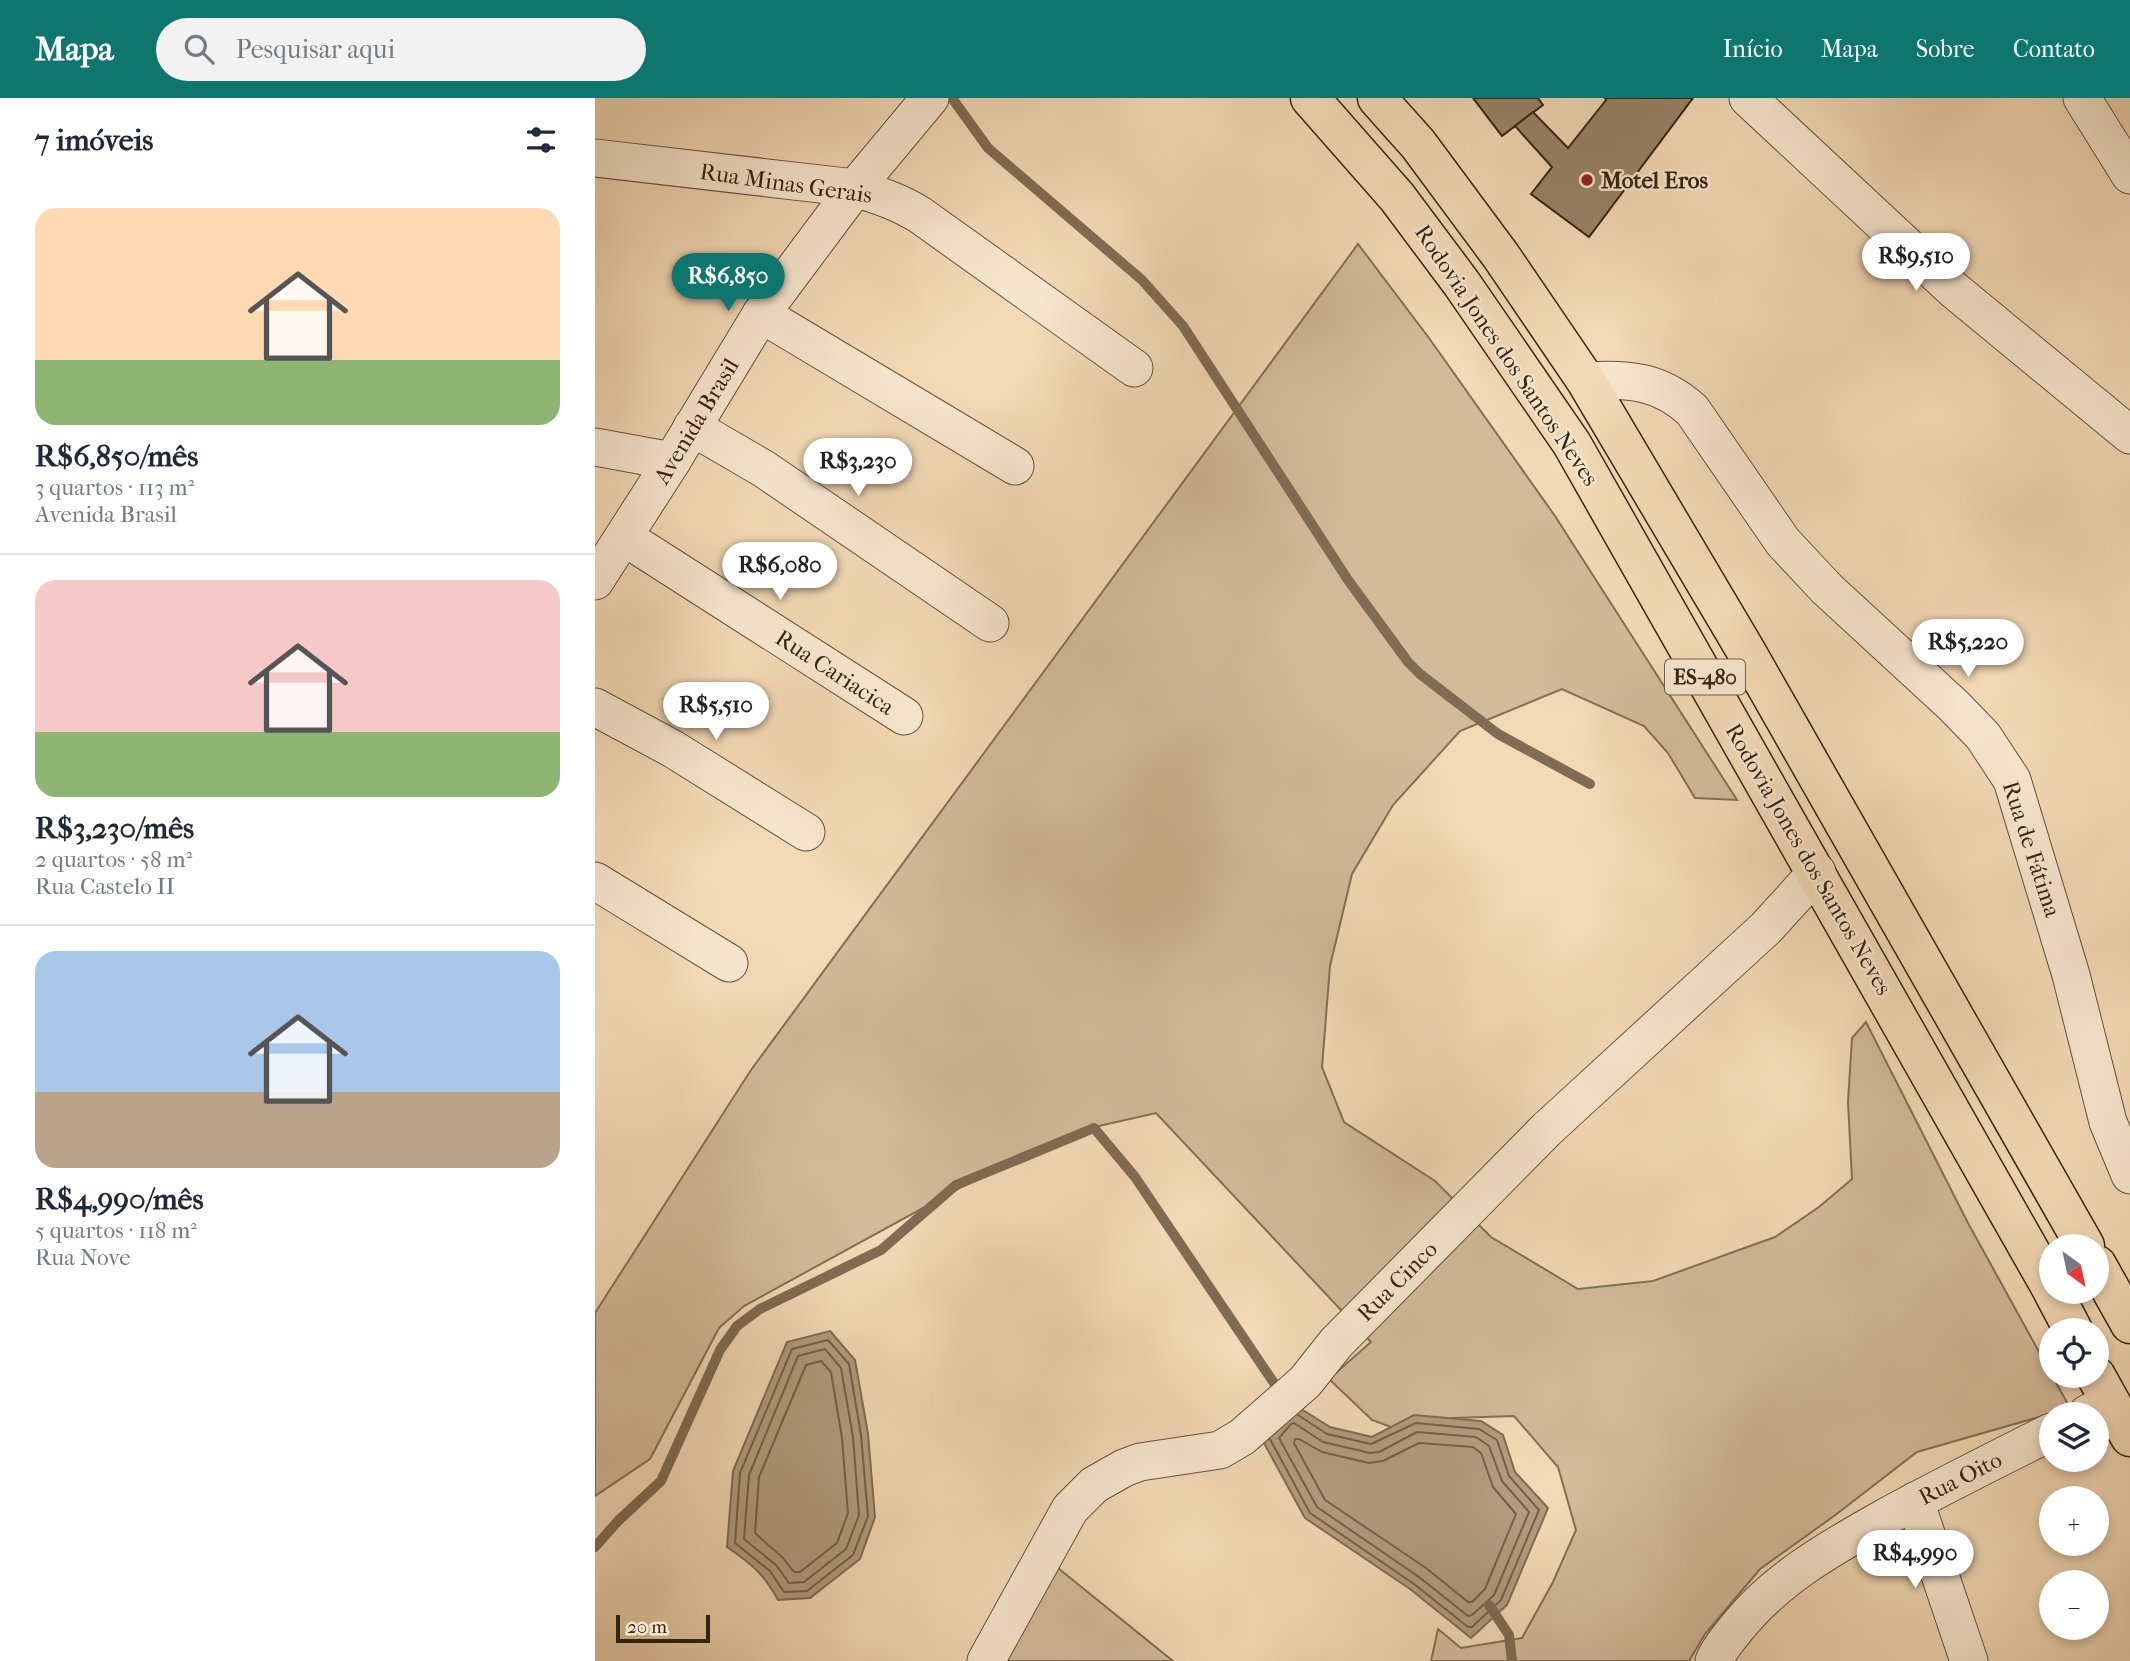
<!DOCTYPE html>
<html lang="pt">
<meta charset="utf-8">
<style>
:root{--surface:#fff;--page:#f2f2f3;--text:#1f2937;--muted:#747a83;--line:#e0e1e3;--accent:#0f766e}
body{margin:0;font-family:"IM FELL French Canon",serif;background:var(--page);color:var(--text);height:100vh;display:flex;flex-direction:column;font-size:26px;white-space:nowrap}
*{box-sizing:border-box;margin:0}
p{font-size:23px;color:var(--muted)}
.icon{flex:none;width:38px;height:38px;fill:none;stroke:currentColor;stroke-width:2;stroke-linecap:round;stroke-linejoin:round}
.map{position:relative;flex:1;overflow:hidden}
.side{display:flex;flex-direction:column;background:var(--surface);width:595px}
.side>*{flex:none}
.needle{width:46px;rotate:147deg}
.fabs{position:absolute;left:1444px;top:1136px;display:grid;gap:14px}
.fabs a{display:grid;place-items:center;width:70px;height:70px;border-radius:50%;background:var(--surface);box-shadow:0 4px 10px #0003;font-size:35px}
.scale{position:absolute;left:21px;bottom:18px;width:94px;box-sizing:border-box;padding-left:7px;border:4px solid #352412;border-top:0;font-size:19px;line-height:24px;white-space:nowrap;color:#352412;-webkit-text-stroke:5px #f7e6cf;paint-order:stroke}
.price{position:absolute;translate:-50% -60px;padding:0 16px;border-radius:24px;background:#fff;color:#222;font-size:23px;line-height:46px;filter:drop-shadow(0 2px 4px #0008)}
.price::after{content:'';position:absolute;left:50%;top:42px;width:21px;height:16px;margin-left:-10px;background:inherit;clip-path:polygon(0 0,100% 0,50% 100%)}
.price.current{background:var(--accent);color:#fff}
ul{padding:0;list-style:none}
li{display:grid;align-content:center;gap:14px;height:371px;padding:0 35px}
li+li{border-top:2px solid var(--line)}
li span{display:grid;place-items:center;height:217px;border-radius:21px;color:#555}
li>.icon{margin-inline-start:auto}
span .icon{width:126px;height:126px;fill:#fffc;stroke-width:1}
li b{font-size:30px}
h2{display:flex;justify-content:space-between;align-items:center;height:84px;padding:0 35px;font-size:30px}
header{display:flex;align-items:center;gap:42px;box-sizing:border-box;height:98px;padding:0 35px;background:var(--accent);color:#fff}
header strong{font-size:33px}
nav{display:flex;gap:38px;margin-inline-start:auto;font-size:24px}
.search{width:490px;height:63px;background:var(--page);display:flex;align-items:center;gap:18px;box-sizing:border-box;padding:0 24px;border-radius:38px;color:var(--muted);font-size:26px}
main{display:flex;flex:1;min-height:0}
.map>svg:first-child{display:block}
</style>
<header>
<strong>Mapa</strong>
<div class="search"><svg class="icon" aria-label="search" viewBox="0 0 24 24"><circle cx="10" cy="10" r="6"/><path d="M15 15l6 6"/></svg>Pesquisar aqui</div>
<nav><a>Início</a><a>Mapa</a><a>Sobre</a><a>Contato</a></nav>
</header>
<main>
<section class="side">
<h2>7 imóveis<svg class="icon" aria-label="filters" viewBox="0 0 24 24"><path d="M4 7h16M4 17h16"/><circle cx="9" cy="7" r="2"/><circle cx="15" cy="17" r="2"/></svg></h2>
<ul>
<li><span style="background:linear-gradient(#ffd9b3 70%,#8fb573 0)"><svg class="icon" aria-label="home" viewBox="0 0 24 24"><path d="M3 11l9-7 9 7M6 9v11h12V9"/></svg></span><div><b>R$6,850/mês</b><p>3 quartos · 113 m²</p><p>Avenida Brasil</p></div></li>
<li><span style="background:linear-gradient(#f6c9c9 70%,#8fb573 0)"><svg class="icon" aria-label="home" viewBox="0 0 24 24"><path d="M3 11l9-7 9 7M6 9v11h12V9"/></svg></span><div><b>R$3,230/mês</b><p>2 quartos · 58 m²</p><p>Rua Castelo II</p></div></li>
<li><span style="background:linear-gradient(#a9c7e8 65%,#b9a48a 0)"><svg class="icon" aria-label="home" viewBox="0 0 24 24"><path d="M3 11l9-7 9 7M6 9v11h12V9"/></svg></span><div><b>R$4,990/mês</b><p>5 quartos · 118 m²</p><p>Rua Nove</p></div></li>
</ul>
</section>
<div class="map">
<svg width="1535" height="1563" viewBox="0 0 1535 1563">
<rect width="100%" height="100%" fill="#f3d9b5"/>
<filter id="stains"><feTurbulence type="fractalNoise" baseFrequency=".00286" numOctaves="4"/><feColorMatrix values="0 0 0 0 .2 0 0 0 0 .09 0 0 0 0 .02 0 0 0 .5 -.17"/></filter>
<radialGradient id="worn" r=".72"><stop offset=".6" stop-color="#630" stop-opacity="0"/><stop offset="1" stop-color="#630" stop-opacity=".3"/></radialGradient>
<g fill="#d3ba99" stroke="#846f56" stroke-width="2">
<polygon points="763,146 834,240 960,418 1142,702 1100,700 1073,655 1049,628 967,591 865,633 798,707 757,776 735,868 727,969 749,1024 840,1083 896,1139 983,1191 1058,1183 1180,1139 1224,1109 1257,1081 1253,1004 1257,940 1271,924 1373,1125 1475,1310 1322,1354 1239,1418 1165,1471 1110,1536 1094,1563 836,1563 843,1531 866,1550 927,1540 958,1484 981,1432 963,1369 919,1318 858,1320 801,1331 777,1322 734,1281 776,1244 561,1015 495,1030 392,1075 149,1208 124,1230 55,1361 0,1398 0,1215 156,972"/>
<polygon points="453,1462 578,1563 377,1563"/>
</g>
<g fill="#b29b7e" stroke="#806b53" stroke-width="2">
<path d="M235,1233L260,1262L273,1336L280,1419L265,1461L215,1500L183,1502C168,1475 158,1467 132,1449L138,1373L192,1244Z"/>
<polygon points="695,1304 735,1329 777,1339 819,1317 886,1323 908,1337 920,1374 953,1410 912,1507 876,1540 815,1491 710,1420 664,1336"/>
</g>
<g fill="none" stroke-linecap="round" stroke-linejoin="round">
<g stroke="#746048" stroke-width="2">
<polygon points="233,1242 254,1266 266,1337 273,1418 258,1457 212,1493 189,1494 175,1473 140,1445 145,1375 197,1251"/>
<polygon points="230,1251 246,1270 258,1339 264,1417 251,1451 209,1484 194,1485 181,1467 149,1441 154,1377 203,1258"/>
<polygon points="226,1263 236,1274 247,1340 253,1415 242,1445 205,1474 199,1474 188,1460 160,1435 164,1379 211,1267"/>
<polygon points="699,1325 728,1344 775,1355 784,1354 822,1334 881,1339 894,1348 907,1383 934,1414 899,1497 877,1517 873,1518 824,1479 722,1409 684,1340 696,1326"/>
<polyline points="675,1341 715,1415 819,1486 873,1529 877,1529 906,1502 944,1412 914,1378 902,1342 884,1331 821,1325 776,1346 732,1336 703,1317"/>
<polygon points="700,1341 704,1341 727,1354 774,1365 788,1363 824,1345 878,1349 886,1355 898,1389 921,1416 890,1491 877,1504 873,1504 831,1470 730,1402 699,1345"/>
</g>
<g stroke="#806b53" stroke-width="10">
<polyline points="357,0 393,50 547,182 588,228 753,482 813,564 825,576 903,636 995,686"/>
<polyline points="0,1449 23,1423 66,1383 125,1252 142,1228 165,1211 286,1152 361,1087 499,1030 540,1079 687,1297"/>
<polyline points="894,1507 914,1537 917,1563"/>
</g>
</g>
<g fill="#988267" stroke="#352412" stroke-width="2">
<polygon points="878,0 943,0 948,7 907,38"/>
<polygon points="1010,0 1098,0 994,139 936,96 957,69 920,28 938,14 973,50 1011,2"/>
</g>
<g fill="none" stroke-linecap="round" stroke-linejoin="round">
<defs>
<g id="minor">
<polyline points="1153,0 1359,192 1535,337"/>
<polyline points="1487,0 1535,77"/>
<path d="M0,60L260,90C283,97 304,104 325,117L539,270"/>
<polyline points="166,216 420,368"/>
<path d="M991,283C1033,280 1065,283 1097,312L1188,444L1232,491L1359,608L1388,638L1417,682L1476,877L1513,1024L1535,1077"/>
<polyline points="97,329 169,371 395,525"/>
<polyline points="0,349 77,363"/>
<polyline points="29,439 309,618"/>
<polyline points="0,483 77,363 166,216 260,90 335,0"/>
<polyline points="0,609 78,651 211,734"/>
<polyline points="0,783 134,865"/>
<polyline points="1492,1316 1515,1304"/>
<polyline points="1320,1403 1374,1563"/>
<polyline points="391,1563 475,1411 499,1387 529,1370 545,1364 625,1352 647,1339 710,1284 741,1245 951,1032 1171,830 1222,774"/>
<path d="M1119,1563C1124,1551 1132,1542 1140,1532C1179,1482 1234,1451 1289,1420C1344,1390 1400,1362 1456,1334"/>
</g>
<g id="major">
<polyline points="715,0 802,99 867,186 977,346 1456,1190"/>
<polyline points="782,0 823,46 906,158 991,283 1151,553 1490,1148"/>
<polyline points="1502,1167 1535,1226"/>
<polyline points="1458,1194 1478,1232"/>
<polyline points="1501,1278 1535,1339"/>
</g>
</defs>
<use href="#minor" stroke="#64513b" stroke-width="39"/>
<use href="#major" stroke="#352412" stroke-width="41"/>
<use href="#minor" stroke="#f7e6cf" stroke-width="37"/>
<use href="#major" stroke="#f3d9b5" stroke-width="38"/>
</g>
<circle fill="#8f2418" stroke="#f7e6cf" stroke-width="2.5" cx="992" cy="82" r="7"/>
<g text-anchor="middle" stroke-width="5" stroke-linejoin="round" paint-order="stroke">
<rect fill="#f7e6cf" stroke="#6f5e4b" stroke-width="2" x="1070" y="561.5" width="80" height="35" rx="5"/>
<g font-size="21" font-weight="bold" fill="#352412">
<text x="1110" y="586">ES-480</text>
</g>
<g font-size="23" font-weight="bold" fill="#352412" stroke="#f7e6cf" text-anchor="start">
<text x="1006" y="90">Motel Eros</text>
</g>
<g font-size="23" fill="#352412" stroke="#f7e6cf">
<text transform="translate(191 85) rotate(8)" y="8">Rua Minas Gerais</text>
<text transform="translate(912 257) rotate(56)" y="8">Rodovia Jones dos Santos Neves</text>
<text transform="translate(101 323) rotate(-59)" y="8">Avenida Brasil</text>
<text transform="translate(240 574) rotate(33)" y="8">Rua Cariacica</text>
<text transform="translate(1437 751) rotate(72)" y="8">Rua de Fátima</text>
<text transform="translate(1214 761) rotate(60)" y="8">Rodovia Jones dos Santos Neves</text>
<text transform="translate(802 1183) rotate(-45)" y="8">Rua Cinco</text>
<text transform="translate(1365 1380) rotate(-27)" y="8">Rua Oito</text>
</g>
</g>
<rect width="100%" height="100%" filter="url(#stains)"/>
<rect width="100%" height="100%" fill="url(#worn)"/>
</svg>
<div class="fabs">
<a><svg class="needle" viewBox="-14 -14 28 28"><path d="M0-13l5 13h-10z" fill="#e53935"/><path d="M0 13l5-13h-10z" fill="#747a83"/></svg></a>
<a><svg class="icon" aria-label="locate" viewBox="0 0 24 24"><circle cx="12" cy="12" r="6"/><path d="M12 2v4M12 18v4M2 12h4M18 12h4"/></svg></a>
<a><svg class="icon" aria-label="layers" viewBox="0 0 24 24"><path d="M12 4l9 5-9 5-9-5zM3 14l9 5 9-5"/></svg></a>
<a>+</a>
<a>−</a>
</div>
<div class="scale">20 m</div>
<b class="price" style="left:1321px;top:195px">R$9,510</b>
<b class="price current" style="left:133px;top:215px">R$6,850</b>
<b class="price" style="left:263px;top:400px">R$3,230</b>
<b class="price" style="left:185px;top:504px">R$6,080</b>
<b class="price" style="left:1373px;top:581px">R$5,220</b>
<b class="price" style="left:121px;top:644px">R$5,510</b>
<b class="price" style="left:1320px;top:1492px">R$4,990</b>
</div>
</main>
